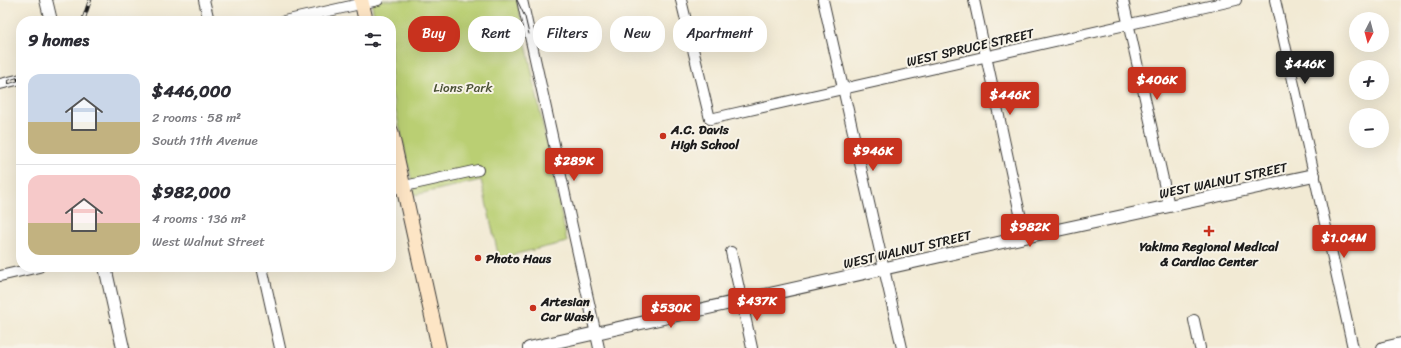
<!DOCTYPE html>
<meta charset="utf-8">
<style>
:root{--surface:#fff;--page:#f7f7f7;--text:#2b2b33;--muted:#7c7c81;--line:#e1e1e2;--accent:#c8321e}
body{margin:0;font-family:Sriracha,sans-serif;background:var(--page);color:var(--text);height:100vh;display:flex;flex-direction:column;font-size:15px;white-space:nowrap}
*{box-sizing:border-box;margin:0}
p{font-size:13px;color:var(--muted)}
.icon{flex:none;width:22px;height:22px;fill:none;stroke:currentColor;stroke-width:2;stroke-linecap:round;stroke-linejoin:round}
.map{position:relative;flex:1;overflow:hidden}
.drawer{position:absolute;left:16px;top:16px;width:380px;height:256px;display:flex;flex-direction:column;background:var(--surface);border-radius:16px;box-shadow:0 4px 16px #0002}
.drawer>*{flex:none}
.hud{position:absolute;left:408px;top:16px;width:380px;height:36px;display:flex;gap:8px}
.needle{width:26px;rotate:186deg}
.fabs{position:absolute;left:1349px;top:12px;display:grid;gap:8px}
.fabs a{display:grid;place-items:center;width:40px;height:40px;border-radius:50%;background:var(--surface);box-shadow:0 4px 16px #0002;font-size:20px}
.price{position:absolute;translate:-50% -34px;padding:0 9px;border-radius:4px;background:var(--accent);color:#fff;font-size:13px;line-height:26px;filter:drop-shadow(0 1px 2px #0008)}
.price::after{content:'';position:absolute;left:50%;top:24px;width:12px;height:9px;margin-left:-6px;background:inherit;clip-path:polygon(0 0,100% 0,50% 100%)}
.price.active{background:#222;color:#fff}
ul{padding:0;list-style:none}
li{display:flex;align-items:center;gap:12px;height:100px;padding:0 12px}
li+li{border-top:1px solid var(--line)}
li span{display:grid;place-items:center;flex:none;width:112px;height:80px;border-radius:12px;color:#555}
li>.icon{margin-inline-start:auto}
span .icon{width:48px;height:48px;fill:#fffc;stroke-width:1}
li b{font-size:17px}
h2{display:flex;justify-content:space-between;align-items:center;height:48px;padding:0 12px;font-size:17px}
.tag{padding:0 14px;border-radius:16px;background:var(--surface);box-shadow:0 4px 16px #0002;font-size:14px;line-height:36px}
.tag.active{background:var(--accent);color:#fff}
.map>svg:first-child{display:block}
</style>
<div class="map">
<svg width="1401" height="348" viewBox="0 0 1401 348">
<rect width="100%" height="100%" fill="#f7f3e8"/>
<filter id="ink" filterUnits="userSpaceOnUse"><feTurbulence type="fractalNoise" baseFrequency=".025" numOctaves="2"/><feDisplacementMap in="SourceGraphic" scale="8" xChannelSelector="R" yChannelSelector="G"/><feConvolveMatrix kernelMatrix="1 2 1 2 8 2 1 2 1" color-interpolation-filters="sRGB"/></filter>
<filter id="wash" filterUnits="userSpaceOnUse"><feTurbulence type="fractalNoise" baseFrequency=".012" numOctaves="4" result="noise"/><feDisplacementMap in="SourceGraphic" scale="16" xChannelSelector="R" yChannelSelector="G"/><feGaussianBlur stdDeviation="0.9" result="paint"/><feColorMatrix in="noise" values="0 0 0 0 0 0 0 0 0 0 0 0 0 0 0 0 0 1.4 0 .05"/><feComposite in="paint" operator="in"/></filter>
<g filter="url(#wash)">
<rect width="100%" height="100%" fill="#f2ead4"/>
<polygon fill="#bacf73" stroke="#6b7648" points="371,0 517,0 567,242 499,258 481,180 415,195 391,90 391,21 375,21"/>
</g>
<g filter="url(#ink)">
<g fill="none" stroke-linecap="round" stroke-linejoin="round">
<defs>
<g id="minor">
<polyline points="204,0 209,21"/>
<polyline points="522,0 599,348"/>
<polyline points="681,0 710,119 1236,0"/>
<polyline points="823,0 902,348"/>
<polyline points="974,0 1025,237"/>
<polyline points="1123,0 1169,206"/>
<polyline points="1275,0 1353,348"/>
<polyline points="284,21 378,0"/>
<polyline points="0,84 21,79"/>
<polyline points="391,189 478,170"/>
<polyline points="731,252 752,348"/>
<polyline points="262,267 280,348"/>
<polyline points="0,276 39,267"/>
<polyline points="1194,320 1200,348"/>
</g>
<g id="tertiary">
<polyline points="46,0 51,21"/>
<polyline points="105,267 123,348"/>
<polyline points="529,348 1025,237 1314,175"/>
<polyline points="1383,348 1401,344"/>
</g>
<g id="secondary">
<polyline points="361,0 366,21"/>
<polyline points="391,131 439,348"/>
</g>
</defs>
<use href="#minor" stroke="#3c3b38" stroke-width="12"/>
<use href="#tertiary" stroke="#3c3b38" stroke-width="14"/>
<use href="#secondary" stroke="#3c3b38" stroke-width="16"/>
<use href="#minor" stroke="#fff" stroke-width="10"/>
<use href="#tertiary" stroke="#fff" stroke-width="12"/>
<use href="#secondary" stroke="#fde5c5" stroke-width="14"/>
<polyline stroke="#1c1c1c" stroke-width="1" points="517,0 525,17 529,34"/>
<defs>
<g id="rail">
<polyline points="83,21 90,0"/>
<polyline points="341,21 344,20"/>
<polyline points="9,82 21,78"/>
</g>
</defs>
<use href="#rail" stroke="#1c1c1c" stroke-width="4"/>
<use href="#rail" stroke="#f7f3e8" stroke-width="2.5" stroke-dasharray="8" stroke-linecap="butt"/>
</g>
</g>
<g fill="#c8321e" stroke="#f7f3e8" stroke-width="1.5">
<circle cx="663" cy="136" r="4"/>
<path d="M1207 225h4v4h4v4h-4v4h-4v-4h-4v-4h4z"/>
<circle cx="478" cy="258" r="4"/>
<circle cx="533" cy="308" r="4"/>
</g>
<g text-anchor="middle" stroke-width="4" stroke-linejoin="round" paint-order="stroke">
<g font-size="13" fill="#1c1c1c" stroke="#f7f3e8">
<text transform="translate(970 47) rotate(-13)" y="5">WEST SPRUCE STREET</text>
<text transform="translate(1223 180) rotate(-12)" y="5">WEST WALNUT STREET</text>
<text transform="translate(907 249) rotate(-13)" y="5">WEST WALNUT STREET</text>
</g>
<g font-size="13" fill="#4b5236" stroke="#f7f3e8">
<text x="463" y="92">Lions Park</text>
</g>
<g font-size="13" font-weight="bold" fill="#1c1c1c" stroke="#f7f3e8" text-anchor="start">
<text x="671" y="134">A.C. Davis<tspan x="671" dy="15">High School</tspan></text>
<text x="1209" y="251" text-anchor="middle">Yakima Regional Medical<tspan x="1209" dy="15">&amp; Cardiac Center</tspan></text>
<text x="486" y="263">Photo Haus</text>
<text x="541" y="306">Artesian<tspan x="541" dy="15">Car Wash</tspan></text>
</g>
</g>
</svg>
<div class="fabs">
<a><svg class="needle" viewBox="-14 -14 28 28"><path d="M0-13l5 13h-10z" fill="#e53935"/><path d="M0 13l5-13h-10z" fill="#7c7c81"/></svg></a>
<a>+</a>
<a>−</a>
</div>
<b class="price active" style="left:1305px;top:85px">$446K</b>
<b class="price" style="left:1157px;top:101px">$406K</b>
<b class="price" style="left:1010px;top:116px">$446K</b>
<b class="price" style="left:873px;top:172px">$946K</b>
<b class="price" style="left:574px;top:182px">$289K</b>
<b class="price" style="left:1030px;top:248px">$982K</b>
<b class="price" style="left:1344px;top:259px">$1.04M</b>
<b class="price" style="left:757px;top:322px">$437K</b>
<b class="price" style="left:671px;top:329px">$530K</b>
<div class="hud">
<a class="tag active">Buy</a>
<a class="tag">Rent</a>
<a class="tag">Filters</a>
<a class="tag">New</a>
<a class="tag">Apartment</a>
</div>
<section class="drawer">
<h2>9 homes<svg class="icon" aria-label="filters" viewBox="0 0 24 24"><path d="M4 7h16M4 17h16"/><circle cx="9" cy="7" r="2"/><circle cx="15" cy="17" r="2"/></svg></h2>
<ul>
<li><span style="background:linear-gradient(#c9d6e8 60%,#c2b280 0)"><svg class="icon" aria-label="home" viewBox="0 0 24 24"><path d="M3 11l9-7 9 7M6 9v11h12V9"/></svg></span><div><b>$446,000</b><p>2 rooms · 58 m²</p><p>South 11th Avenue</p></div></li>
<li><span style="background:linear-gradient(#f6c9c9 60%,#c2b280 0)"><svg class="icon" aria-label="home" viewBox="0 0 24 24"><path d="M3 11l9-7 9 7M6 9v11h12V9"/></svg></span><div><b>$982,000</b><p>4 rooms · 136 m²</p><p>West Walnut Street</p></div></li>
</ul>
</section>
</div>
